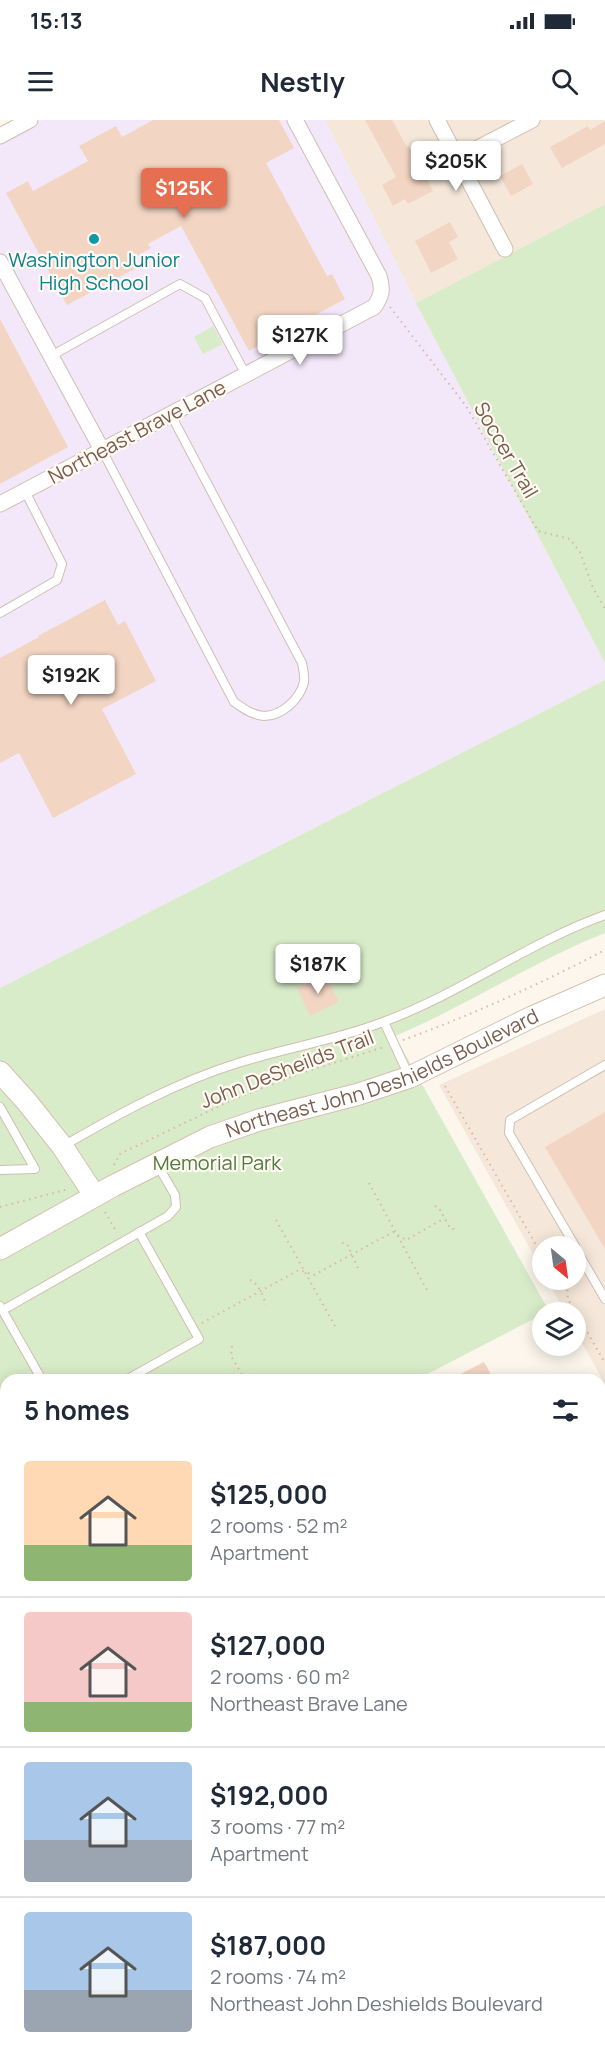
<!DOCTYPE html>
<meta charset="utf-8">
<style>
:root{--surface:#fff;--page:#f6f6f7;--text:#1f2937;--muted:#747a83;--line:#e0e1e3;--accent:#e76f51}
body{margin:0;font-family:Manrope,sans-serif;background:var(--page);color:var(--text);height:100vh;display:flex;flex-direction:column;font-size:22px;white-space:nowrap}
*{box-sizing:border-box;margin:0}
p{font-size:20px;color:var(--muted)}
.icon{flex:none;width:33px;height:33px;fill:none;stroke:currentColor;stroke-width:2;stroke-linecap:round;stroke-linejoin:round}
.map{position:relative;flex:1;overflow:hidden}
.sheet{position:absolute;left:0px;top:1254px;width:606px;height:686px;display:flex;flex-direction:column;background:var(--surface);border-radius:18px 18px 0 0;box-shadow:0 3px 15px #0003}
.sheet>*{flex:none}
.needle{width:39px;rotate:151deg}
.buttons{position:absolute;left:532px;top:1116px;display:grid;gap:12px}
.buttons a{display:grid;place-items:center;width:54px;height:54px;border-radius:50%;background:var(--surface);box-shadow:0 3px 15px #0003;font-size:30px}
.price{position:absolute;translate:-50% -51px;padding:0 14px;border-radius:6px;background:#fff;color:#222;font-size:20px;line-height:39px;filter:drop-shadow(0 2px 3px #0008)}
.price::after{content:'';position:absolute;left:50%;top:36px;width:18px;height:14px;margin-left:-9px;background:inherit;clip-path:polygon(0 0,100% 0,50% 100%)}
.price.current{background:var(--accent);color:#fff}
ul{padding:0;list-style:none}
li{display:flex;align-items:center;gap:18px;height:150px;padding:0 24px}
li+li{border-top:2px solid var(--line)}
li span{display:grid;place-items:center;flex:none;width:168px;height:120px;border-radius:6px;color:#555}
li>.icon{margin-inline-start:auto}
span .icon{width:72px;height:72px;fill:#fffc;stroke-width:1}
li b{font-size:26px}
h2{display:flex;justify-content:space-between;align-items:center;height:72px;padding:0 24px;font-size:26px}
.status{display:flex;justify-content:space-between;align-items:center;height:42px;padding:0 30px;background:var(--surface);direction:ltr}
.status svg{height:16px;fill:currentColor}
header{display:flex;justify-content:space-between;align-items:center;height:78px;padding:0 24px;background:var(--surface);font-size:27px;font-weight:700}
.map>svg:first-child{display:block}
</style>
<div class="status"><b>15:13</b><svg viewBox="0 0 49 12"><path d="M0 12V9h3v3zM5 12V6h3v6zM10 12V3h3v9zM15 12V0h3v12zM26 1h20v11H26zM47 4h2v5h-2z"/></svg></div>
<header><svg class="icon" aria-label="menu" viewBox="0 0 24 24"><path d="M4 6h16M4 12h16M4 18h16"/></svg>Nestly<svg class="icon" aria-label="search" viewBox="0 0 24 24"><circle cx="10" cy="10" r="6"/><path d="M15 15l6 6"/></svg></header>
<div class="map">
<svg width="605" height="1939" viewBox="0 0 605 1939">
<rect width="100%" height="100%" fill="#fdf6ec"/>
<g fill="#f5e8da">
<polygon points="325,0 605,0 605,84 416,183"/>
<polygon points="605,889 605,1264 576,1212 576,1192 565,1192 547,1160 576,1160 576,1126 543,1126 543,1152 439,965"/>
</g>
<polygon fill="#f3e8fa" points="42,0 325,0 416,183 605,543 605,560 0,868 0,22"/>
<g fill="#d8ecc9">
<polygon points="605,84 605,543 416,183"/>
<polygon points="213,206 223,224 203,234 194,217"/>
<path d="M605,560V813C532,842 467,886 395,916L549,1191L416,1260H6V1476L0,1479V868Z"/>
</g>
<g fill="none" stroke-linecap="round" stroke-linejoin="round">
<g stroke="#a5d3da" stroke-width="4.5">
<polyline points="0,1672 6,1669"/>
<polyline points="501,1939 502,1934"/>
</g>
</g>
<g fill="#f3d5c3">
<polygon points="153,0 279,0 294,28 266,43 327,156 332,154 345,179 249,231 181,106 148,124 151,128 134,138 138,147 67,185 6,73 28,61 33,71 88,41 79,26 116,6 122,17"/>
<polygon points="365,0 392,0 407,27 409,26 433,71 408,84 405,79 393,86 382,65 396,57"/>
<polygon points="605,1 605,24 562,48 550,27 588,6 590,10"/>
<polygon points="522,44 533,64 511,76 500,56"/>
<polygon points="450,102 458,117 449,122 458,139 431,153 415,121"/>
<polygon points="0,199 68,327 0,364"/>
<polygon points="105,480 118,505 125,501 156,561 102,589 136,654 53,698 19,633 0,643 0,538 39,517 38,516"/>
<polygon points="325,854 339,882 310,896 297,868"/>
<polygon points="605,992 605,1129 545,1027"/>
<polygon points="484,1242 494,1260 449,1260"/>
</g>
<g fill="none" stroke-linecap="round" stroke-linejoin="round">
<defs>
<g id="lane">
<polyline points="51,236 180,164 205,178 246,255"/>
<path d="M102,330L234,582C243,588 252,595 264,596C282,596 300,579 304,562C305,556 303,549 302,543L170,293"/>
<polyline points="0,493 57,460 62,444 25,371"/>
<polyline points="384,902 409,956"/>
<polyline points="0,987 35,1049 0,1050"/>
<path d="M65,1025C120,993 177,962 238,943C286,928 336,920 383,902C460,874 527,823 605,795"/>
<polyline points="575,1126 509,1013 510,1000 605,945"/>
<polyline points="576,1129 605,1179"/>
<polyline points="0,1186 42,1260"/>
<polyline points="3,1190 168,1096 176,1087 175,1075 158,1046"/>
<polyline points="126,1260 199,1219 139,1112"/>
<polyline points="430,1934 432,1939"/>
</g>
<g id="street">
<polyline points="437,0 505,129"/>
<polyline points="0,16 30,0"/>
<polyline points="457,39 532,0"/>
<polyline points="0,142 102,330"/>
<path d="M0,384L374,187C382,176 383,169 379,156L295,0"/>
<polyline points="600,1687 605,1692"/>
<polyline points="0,1800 6,1799"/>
<polyline points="191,1934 192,1939"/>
</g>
<g id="secondary">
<polyline points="0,952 27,982 62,1026 95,1076"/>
<path id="s1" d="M0,1129L113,1066L210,1017L259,1000L359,974L410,957L532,897L605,865"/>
</g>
</defs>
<use href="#lane" stroke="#d1beb0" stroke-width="10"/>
<use href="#street" stroke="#d1beb0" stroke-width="17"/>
<use href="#secondary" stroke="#d6c0b0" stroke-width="23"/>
<g stroke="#d9b8a5" stroke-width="2" stroke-dasharray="1.5 4.5" stroke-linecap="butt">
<polyline points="390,187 466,286 538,411 570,419 580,432 593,468 605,489"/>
<path d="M403,920C470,896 542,863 605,830"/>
<polyline points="445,966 543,1137"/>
<polyline points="114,1045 120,1034 232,980 299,954 384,927"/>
<polyline points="369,1063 428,1172"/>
<polyline points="435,1086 439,1088 450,1108 454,1109"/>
<polyline points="0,1087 69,1069"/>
<polyline points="105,1092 117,1113"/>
<polyline points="276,1100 335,1206"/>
<polyline points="342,1123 347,1124 358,1148"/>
<path d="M250,1160C257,1162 265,1177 265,1185"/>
<polyline points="561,1160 567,1167 568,1179 605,1243"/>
<polyline points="202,1203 299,1150 314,1155 393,1112 406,1120 445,1098"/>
<polyline points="232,1226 231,1236 244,1258 241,1260"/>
</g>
<use href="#lane" stroke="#fff" stroke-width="8"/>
<use href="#street" stroke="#fff" stroke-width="15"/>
<use href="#secondary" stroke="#fff" stroke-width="21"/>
</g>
<circle fill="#0f9aa8" stroke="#fffaf3" stroke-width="2" cx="94" cy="119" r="6"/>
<g text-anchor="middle" stroke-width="4.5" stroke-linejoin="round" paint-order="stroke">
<g font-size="20" fill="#0d838f" stroke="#fffaf3">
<text x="94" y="147">Washington Junior<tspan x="94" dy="23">High School</tspan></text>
</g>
<g font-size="20" fill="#7a5c4d" stroke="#fffaf3">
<text transform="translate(137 312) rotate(-28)" y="7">Northeast Brave Lane</text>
<text transform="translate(506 330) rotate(60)" y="7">Soccer Trail</text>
<text transform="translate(287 949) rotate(-21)" y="7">John DeSheilds Trail</text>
<text dy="7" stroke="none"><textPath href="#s1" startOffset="422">Northeast John Deshields Boulevard</textPath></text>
</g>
<g font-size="20" fill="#537a41" stroke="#fffaf3">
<text x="217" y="1050">Memorial Park</text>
</g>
</g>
</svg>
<div class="buttons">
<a><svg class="needle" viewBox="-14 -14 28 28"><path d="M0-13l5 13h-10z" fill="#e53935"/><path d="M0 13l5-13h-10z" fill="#747a83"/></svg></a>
<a><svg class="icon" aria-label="layers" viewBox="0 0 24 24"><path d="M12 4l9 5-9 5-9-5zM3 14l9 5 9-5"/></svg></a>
</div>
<b class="price" style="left:456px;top:72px">$205K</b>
<b class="price current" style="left:184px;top:99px">$125K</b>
<b class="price" style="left:300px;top:246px">$127K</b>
<b class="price" style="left:71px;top:586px">$192K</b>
<b class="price" style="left:318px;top:875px">$187K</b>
<section class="sheet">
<h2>5 homes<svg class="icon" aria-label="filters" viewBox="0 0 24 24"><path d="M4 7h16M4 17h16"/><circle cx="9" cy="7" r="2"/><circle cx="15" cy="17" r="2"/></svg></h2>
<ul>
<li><span style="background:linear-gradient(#ffd9b3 70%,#8fb573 0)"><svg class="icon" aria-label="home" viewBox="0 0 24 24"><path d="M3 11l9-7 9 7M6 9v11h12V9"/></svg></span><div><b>$125,000</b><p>2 rooms · 52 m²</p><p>Apartment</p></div></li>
<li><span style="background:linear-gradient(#f6c9c9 75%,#8fb573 0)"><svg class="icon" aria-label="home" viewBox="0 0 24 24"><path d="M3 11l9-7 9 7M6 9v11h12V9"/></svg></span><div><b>$127,000</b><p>2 rooms · 60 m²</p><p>Northeast Brave Lane</p></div></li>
<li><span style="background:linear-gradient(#a9c7e8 65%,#9aa5b1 0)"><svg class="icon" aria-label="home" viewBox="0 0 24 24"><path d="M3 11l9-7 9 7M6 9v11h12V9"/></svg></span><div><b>$192,000</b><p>3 rooms · 77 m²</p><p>Apartment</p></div></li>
<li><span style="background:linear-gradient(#a9c7e8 65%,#9aa5b1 0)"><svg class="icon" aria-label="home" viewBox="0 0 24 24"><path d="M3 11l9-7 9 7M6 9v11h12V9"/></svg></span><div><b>$187,000</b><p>2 rooms · 74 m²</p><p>Northeast John Deshields Boulevard</p></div></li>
</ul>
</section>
</div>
